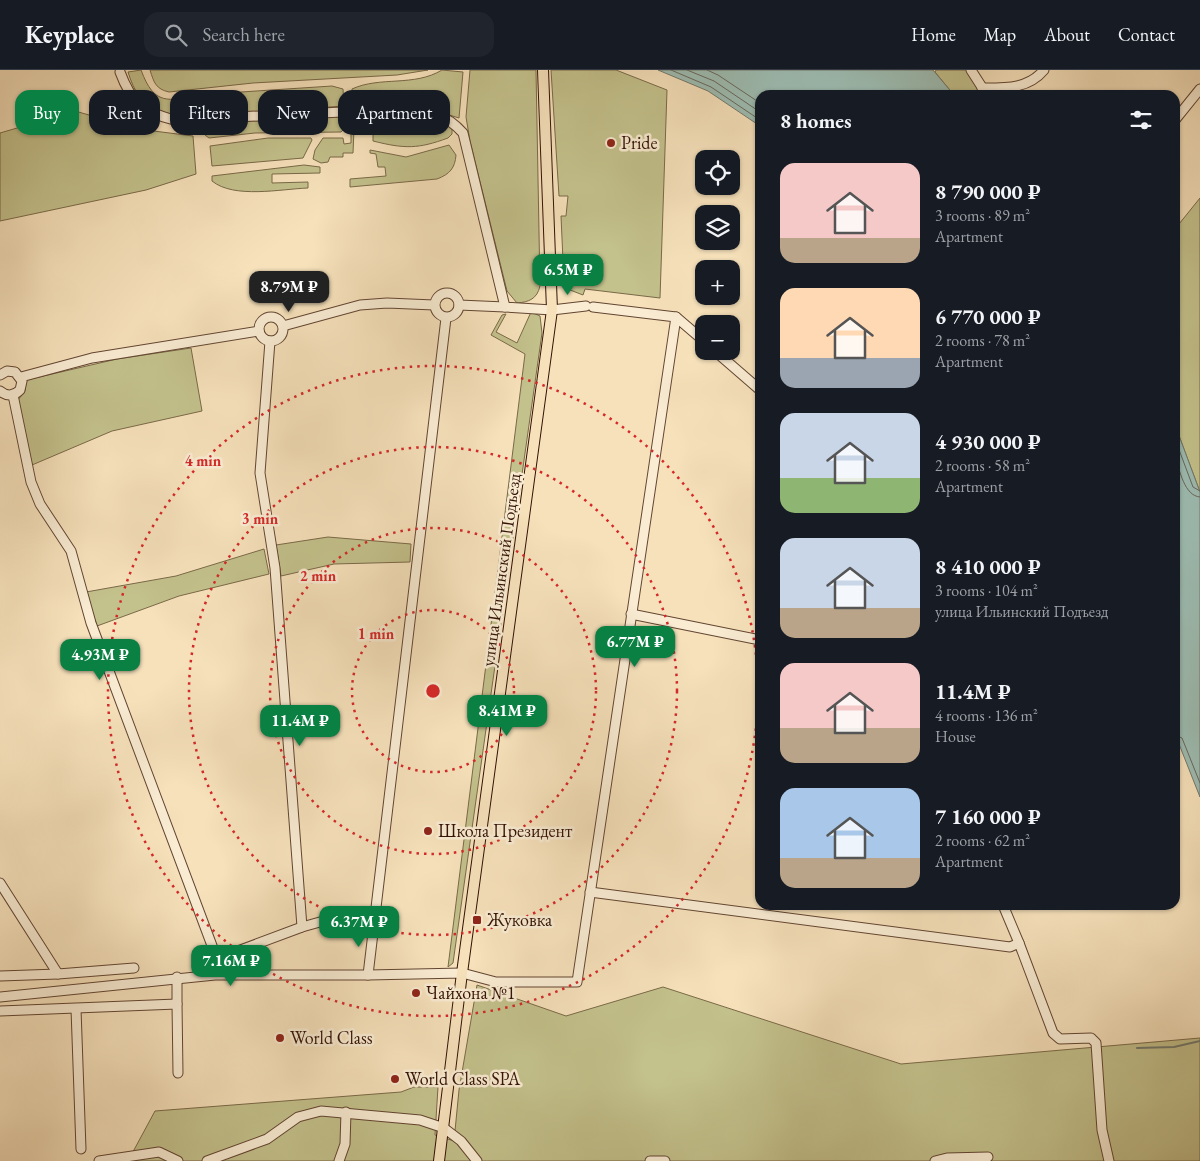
<!DOCTYPE html>
<meta charset="utf-8">
<style>
:root{--surface:#171b24;--page:#20242c;--text:#f1f3f6;--muted:#9ea1a6;--line:#363941;--accent:#0b8043}
body{margin:0;font-family:"EB Garamond",serif;background:var(--page);color:var(--text);height:100vh;display:flex;flex-direction:column;font-size:19px;white-space:nowrap}
*{box-sizing:border-box;margin:0}
p{font-size:16px;color:var(--muted)}
.icon{flex:none;width:28px;height:28px;fill:none;stroke:currentColor;stroke-width:2;stroke-linecap:round;stroke-linejoin:round}
.map{position:relative;flex:1;overflow:hidden}
.side{position:absolute;left:755px;top:20px;width:425px;height:820px;display:flex;flex-direction:column;background:var(--surface);border-radius:15px;box-shadow:0 1px 4px #0004}
.side>*{flex:none}
.hud{position:absolute;left:15px;top:20px;width:475px;height:45px;display:flex;gap:10px}
.tools{position:absolute;left:695px;top:80px;display:grid;gap:10px}
.tools a{display:grid;place-items:center;width:45px;height:45px;border-radius:10px;background:var(--surface);box-shadow:0 1px 4px #0004;font-size:25px}
.price{position:absolute;translate:-50% -42px;padding:0 11px;border-radius:10px;background:var(--accent);color:#fff;font-size:16px;line-height:32px;filter:drop-shadow(0 1px 2px #0008)}
.price::after{content:'';position:absolute;left:50%;top:30px;width:15px;height:11px;margin-left:-8px;background:inherit;clip-path:polygon(0 0,100% 0,50% 100%)}
.price.active{background:#222;color:#fff}
ul{padding:0;list-style:none}
li{display:flex;align-items:center;gap:15px;height:125px;padding:0 25px}
li span{display:grid;place-items:center;flex:none;width:140px;height:100px;border-radius:15px;color:#555}
li>.icon{margin-inline-start:auto}
span .icon{width:60px;height:60px;fill:#fffc;stroke-width:1}
li b{font-size:21px}
h2{display:flex;justify-content:space-between;align-items:center;height:60px;padding:0 25px;font-size:21px}
.pill{padding:0 18px;border-radius:15px;background:var(--surface);box-shadow:0 1px 4px #0004;font-size:18px;line-height:45px}
.pill.active{background:var(--accent);color:#fff}
header{display:flex;align-items:center;gap:30px;box-sizing:border-box;height:70px;padding:0 25px;background:var(--surface);border-bottom:1px solid var(--line)}
header strong{font-size:24px}
nav{display:flex;gap:28px;margin-inline-start:auto;font-size:18px}
.search{width:350px;height:45px;background:var(--page);display:flex;align-items:center;gap:12px;box-sizing:border-box;padding:0 18px;border-radius:15px;color:var(--muted);font-size:19px}
.map>svg:first-child{display:block}
</style>
<header>
<strong>Keyplace</strong>
<div class="search"><svg class="icon" aria-label="search" viewBox="0 0 24 24"><circle cx="10" cy="10" r="6"/><path d="M15 15l6 6"/></svg>Search here</div>
<nav><a>Home</a><a>Map</a><a>About</a><a>Contact</a></nav>
</header>
<div class="map">
<svg width="1200" height="1091" viewBox="0 0 1200 1091">
<rect width="100%" height="100%" fill="#f6e1bb"/>
<filter id="stains"><feTurbulence type="fractalNoise" baseFrequency=".004" numOctaves="4"/><feColorMatrix values="0 0 0 0 .2 0 0 0 0 .09 0 0 0 0 .02 0 0 0 .5 -.17"/></filter>
<radialGradient id="worn" r=".72"><stop offset=".6" stop-color="#630" stop-opacity="0"/><stop offset="1" stop-color="#630" stop-opacity=".3"/></radialGradient>
<g fill="#c3c18c" stroke="#7a6948">
<path d="M141,0C155,37 166,29 202,28L201,45C163,47 140,42 128,2Z"/>
<path d="M150,0H428L397,5L253,13L169,22C156,19 154,13 150,0Z"/>
<path d="M442,0L463,2L459,48L413,34L352,35V19C380,6 414,17 442,0Z"/>
<path d="M470,0H536L540,216C537,229 529,232 517,233L507,221L470,71L466,47Z"/>
<polygon points="551,0 616,0 667,20 660,228 585,219 583,225 570,220 564,213 561,146 566,146 568,126 559,126"/>
<polygon points="936,0 967,0 982,25 954,25 935,2"/>
<polygon points="332,16 343,19 344,36 212,45 211,24"/>
<polygon points="75,41 138,59 193,66 196,104 146,120 0,151 0,63"/>
<path d="M421,43L433,46L452,58V64L448,68C418,79 405,79 373,71V53L366,52V44Z"/>
<polygon points="344,45 345,58 341,62 255,63 209,68 205,65 203,54"/>
<polygon points="352,45 357,45 358,58 354,59 353,83 343,83 343,87 330,87 328,92 321,93 313,89 315,80 323,68 343,68 344,74 351,73 351,58 354,57"/>
<polygon points="268,68 311,68 312,70 303,88 212,96 210,76"/>
<path d="M449,75L456,85C455,98 450,104 437,109L350,117V109L386,106L385,97H378L376,84L370,83V80L406,87Z"/>
<path d="M304,95L320,97V103L272,104V113L308,112V118C281,119 234,129 212,111V106Z"/>
<polygon points="1200,128 1200,422 1175,355 1175,159"/>
<polygon points="531,242 540,246 542,263 453,893 448,897 525,284 491,265 502,245 506,244 496,262 517,273"/>
<polygon points="191,278 202,341 112,361 32,395 18,330 25,321 26,310 117,289"/>
<polygon points="328,467 411,474 410,492 334,494 281,506 276,475"/>
<polygon points="264,479 269,504 179,526 97,556 86,522 176,506"/>
<polygon points="477,915 566,946 663,917 901,994 1200,968 1200,1091 128,1091 155,1041 401,1022 414,1017 438,1017 435,1065 454,1071 459,1020"/>
</g>
<g fill="#9dbdb3" stroke="#72786d">
<polygon points="658,0 933,0 954,25 760,25 760,56 708,21"/>
<polygon points="1175,355 1200,422 1200,727 1175,664"/>
</g>
<g fill="none" stroke-linecap="round" stroke-linejoin="round">
<g stroke="#68675c" stroke-width="1">
<polyline points="671,0 711,17 760,50"/>
<polyline points="687,0 714,11 760,42"/>
<polyline points="707,0 718,5 760,33"/>
<polyline points="1175,369 1193,417 1200,421"/>
<path d="M1175,387C1180,400 1184,426 1200,427"/>
<polyline points="1175,665 1182,668 1200,713"/>
</g>
<polyline stroke="#72786d" stroke-width="2" points="1137,978 1174,977 1200,971"/>
<defs>
<g id="minor">
<polyline points="971,0 987,25"/>
<path d="M120,2C131,32 143,42 174,50L404,39C429,40 446,44 463,63L505,237L552,240L586,236"/>
<path d="M982,18C1006,18 1028,19 1044,0"/>
<polyline points="1175,50 1200,19"/>
<circle cx="447" cy="235" r="12"/>
<polyline points="459,235 505,237"/>
<circle cx="271" cy="259" r="12"/>
<polyline points="676,247 704,271"/>
<polyline points="283,256 360,235 387,233 434,235"/>
<polyline points="270,271 260,403 275,498 302,857"/>
<polyline points="715,281 760,320"/>
<path d="M0,305L7,301L15,302L22,311L20,320C14,326 7,327 0,321"/>
<polyline points="21,307 92,288 259,261"/>
<polyline points="13,325 31,412 40,434 71,481 91,553 214,881 219,888 302,857 327,850 375,854"/>
<polyline points="631,544 760,570"/>
<polyline points="0,813 58,904 134,898"/>
<polyline points="590,822 1010,877 1019,873 1053,963 1060,969 1091,968 1096,973 1102,1060 1109,1091"/>
<polyline points="1003,835 1019,873"/>
<polyline points="368,905 446,248"/>
<polyline points="0,906 58,904"/>
<polyline points="0,927 215,905 368,905 462,903 496,912 577,912 676,247 593,237"/>
<polyline points="177,934 177,907"/>
<polyline points="76,939 81,1079"/>
<polyline points="0,941 177,934 178,1003"/>
<polyline points="99,1091 159,1082 178,1091"/>
<polyline points="207,1091 267,1069 298,1047 321,1041 420,1050 444,1058 461,1071 477,1091"/>
<polyline points="339,1091 345,1074 346,1042"/>
<polyline points="650,1091 665,1091"/>
<polyline points="935,1091 947,1088 988,1087"/>
</g>
<polyline id="major" points="439,1091 462,903 552,240 543,0"/>
</defs>
<use href="#minor" stroke="#634532" stroke-width="11"/>
<use href="#major" stroke="#321104" stroke-width="12"/>
<use href="#minor" stroke="#f9ecd3" stroke-width="9"/>
<use href="#major" stroke="#f6e1bb" stroke-width="10"/>
</g>
<g fill="none" stroke="#d62828" stroke-width="2.5" stroke-dasharray="2.5 5">
<circle cx="433" cy="621" r="81"/>
<circle cx="433" cy="621" r="163"/>
<circle cx="433" cy="621" r="244"/>
<circle cx="433" cy="621" r="325"/>
</g>
<g fill="#8f2418" stroke="#f9ecd3" stroke-width="2">
<circle cx="611" cy="73" r="5"/>
<circle cx="428" cy="761" r="5"/>
<rect x="472" y="845" width="10" height="10" rx="2.5"/>
<circle cx="416" cy="923" r="5"/>
<circle cx="280" cy="968" r="5"/>
<circle cx="395" cy="1009" r="5"/>
</g>
<g text-anchor="middle" stroke-width="5" stroke-linejoin="round" paint-order="stroke">
<g font-size="18" fill="#321104" stroke="#f9ecd3" text-anchor="start">
<text x="621" y="79">Pride</text>
<text x="438" y="767">Школа Президент</text>
<text x="487" y="856">Жуковка</text>
<text x="426" y="929">Чайхона №1</text>
<text x="290" y="974">World Class</text>
<text x="405" y="1015">World Class SPA</text>
</g>
<g font-size="18" fill="#321104" stroke="#f9ecd3">
<text transform="translate(501 500) rotate(-82)" y="6">улица Ильинский Подъезд</text>
</g>
</g>
<circle cx="433" cy="621" r="8" fill="#d62828" stroke="#f9ecd3" stroke-width="2.5"/>
<g font-size="15" text-anchor="middle" font-weight="bold" fill="#d62828" stroke="#f9ecd3" stroke-width="5" stroke-linejoin="round" paint-order="stroke">
<text x="203" y="396">4 min</text>
<text x="260" y="454">3 min</text>
<text x="318" y="511">2 min</text>
<text x="376" y="569">1 min</text>
</g>
<rect width="100%" height="100%" filter="url(#stains)"/>
<rect width="100%" height="100%" fill="url(#worn)"/>
</svg>
<div class="tools">
<a><svg class="icon" aria-label="locate" viewBox="0 0 24 24"><circle cx="12" cy="12" r="6"/><path d="M12 2v4M12 18v4M2 12h4M18 12h4"/></svg></a>
<a><svg class="icon" aria-label="layers" viewBox="0 0 24 24"><path d="M12 4l9 5-9 5-9-5zM3 14l9 5 9-5"/></svg></a>
<a>+</a>
<a>−</a>
</div>
<b class="price" style="left:568px;top:226px">6.5M ₽</b>
<b class="price active" style="left:289px;top:243px">8.79M ₽</b>
<b class="price" style="left:635px;top:598px">6.77M ₽</b>
<b class="price" style="left:100px;top:611px">4.93M ₽</b>
<b class="price" style="left:507px;top:667px">8.41M ₽</b>
<b class="price" style="left:300px;top:677px">11.4M ₽</b>
<b class="price" style="left:359px;top:878px">6.37M ₽</b>
<b class="price" style="left:231px;top:917px">7.16M ₽</b>
<div class="hud">
<a class="pill active">Buy</a>
<a class="pill">Rent</a>
<a class="pill">Filters</a>
<a class="pill">New</a>
<a class="pill">Apartment</a>
</div>
<section class="side">
<h2>8 homes<svg class="icon" aria-label="filters" viewBox="0 0 24 24"><path d="M4 7h16M4 17h16"/><circle cx="9" cy="7" r="2"/><circle cx="15" cy="17" r="2"/></svg></h2>
<ul>
<li><span style="background:linear-gradient(#f6c9c9 75%,#b9a48a 0)"><svg class="icon" aria-label="home" viewBox="0 0 24 24"><path d="M3 11l9-7 9 7M6 9v11h12V9"/></svg></span><div><b>8 790 000 ₽</b><p>3 rooms · 89 m²</p><p>Apartment</p></div></li>
<li><span style="background:linear-gradient(#ffd9b3 70%,#9aa5b1 0)"><svg class="icon" aria-label="home" viewBox="0 0 24 24"><path d="M3 11l9-7 9 7M6 9v11h12V9"/></svg></span><div><b>6 770 000 ₽</b><p>2 rooms · 78 m²</p><p>Apartment</p></div></li>
<li><span style="background:linear-gradient(#c9d6e8 65%,#8fb573 0)"><svg class="icon" aria-label="home" viewBox="0 0 24 24"><path d="M3 11l9-7 9 7M6 9v11h12V9"/></svg></span><div><b>4 930 000 ₽</b><p>2 rooms · 58 m²</p><p>Apartment</p></div></li>
<li><span style="background:linear-gradient(#c9d6e8 70%,#b9a48a 0)"><svg class="icon" aria-label="home" viewBox="0 0 24 24"><path d="M3 11l9-7 9 7M6 9v11h12V9"/></svg></span><div><b>8 410 000 ₽</b><p>3 rooms · 104 m²</p><p>улица Ильинский Подъезд</p></div></li>
<li><span style="background:linear-gradient(#f6c9c9 65%,#b9a48a 0)"><svg class="icon" aria-label="home" viewBox="0 0 24 24"><path d="M3 11l9-7 9 7M6 9v11h12V9"/></svg></span><div><b>11.4M ₽</b><p>4 rooms · 136 m²</p><p>House</p></div></li>
<li><span style="background:linear-gradient(#a9c7e8 70%,#b9a48a 0)"><svg class="icon" aria-label="home" viewBox="0 0 24 24"><path d="M3 11l9-7 9 7M6 9v11h12V9"/></svg></span><div><b>7 160 000 ₽</b><p>2 rooms · 62 m²</p><p>Apartment</p></div></li>
</ul>
</section>
</div>
